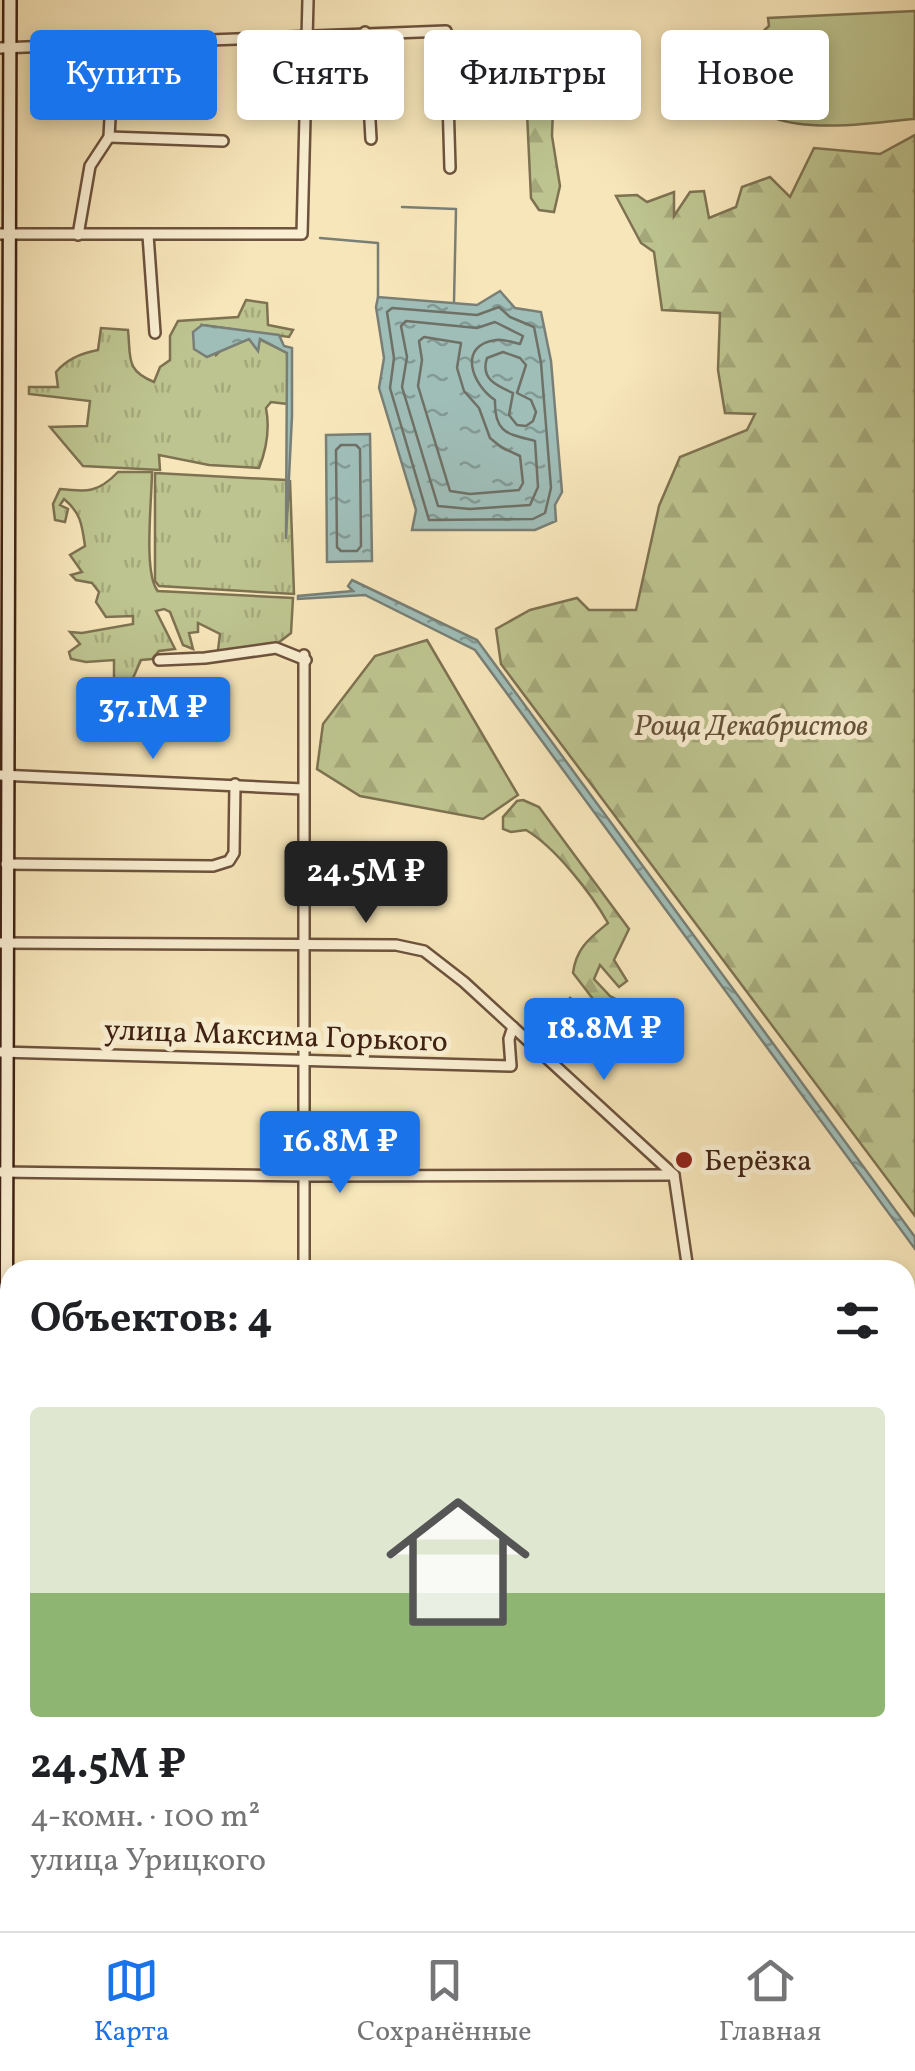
<!DOCTYPE html>
<html lang="ru">
<meta charset="utf-8">
<style>
:root{--surface:#fff;--page:#f6f6f6;--text:#202124;--muted:#757577;--line:#e0e0e0;--accent:#1a73e8}
body{margin:0;font-family:Vollkorn,serif;background:var(--page);color:var(--text);height:100vh;display:flex;flex-direction:column;font-size:38px;white-space:nowrap}
*{box-sizing:border-box;margin:0}
p{font-size:32px;color:var(--muted)}
.icon{flex:none;width:55px;height:55px;fill:none;stroke:currentColor;stroke-width:2;stroke-linecap:round;stroke-linejoin:round}
.map{position:relative;flex:1;overflow:hidden}
.sheet{position:absolute;left:0px;top:1260px;width:915px;height:672px;display:flex;flex-direction:column;background:var(--surface);border-radius:30px 30px 0 0;box-shadow:0 5px 15px #0003}
.sheet>*{flex:none}
.top-card{position:absolute;left:30px;top:30px;width:855px;height:90px;display:flex;gap:20px}
.price{position:absolute;translate:-50% -85px;padding:0 22px;border-radius:10px;background:var(--accent);color:#fff;font-size:32px;line-height:65px;filter:drop-shadow(0 2px 5px #0008)}
.price::after{content:'';position:absolute;left:50%;top:60px;width:30px;height:22px;margin-left:-15px;background:inherit;clip-path:polygon(0 0,100% 0,50% 100%)}
.price.current{background:#222;color:#fff}
ul{padding:0;list-style:none}
li{display:grid;align-content:center;gap:20px;height:530px;padding:0 30px}
li+li{border-top:2px solid var(--line)}
li span{display:grid;place-items:center;height:310px;border-radius:10px;color:#555}
li>.icon{margin-inline-start:auto}
span .icon{width:180px;height:180px;fill:#fffc;stroke-width:1}
li b{font-size:42px}
h2{display:flex;justify-content:space-between;align-items:center;height:120px;padding:0 30px;font-size:42px}
.chip{padding:0 35px;border-radius:10px;background:var(--surface);box-shadow:0 5px 15px #0003;font-size:35px;line-height:90px}
.chip.current{background:var(--accent);color:#fff}
.tabs{display:flex;justify-content:space-around;align-items:center;height:140px;border-top:2px solid var(--line);background:var(--surface);font-size:28px;color:var(--muted)}
.tabs a{display:grid;justify-items:center;gap:5px}
.tabs .current{color:var(--accent)}
.map>svg:first-child{display:block}
</style>
<div class="map">
<svg width="915" height="1931" viewBox="0 0 915 1931">
<defs>
<pattern id="grass-tufts" width="24" height="20" patternUnits="userSpaceOnUse" patternTransform="scale(2.5)"><rect width="24" height="20" fill="#bdc48f"/><path d="M3 7l-1-3M5 7V3M7 7l1-3M15 17l-1-3M17 17v-4M19 17l1-3" fill="none" stroke="#a4a87a"/></pattern>
<pattern id="forest-firs" width="22" height="20" patternUnits="userSpaceOnUse" patternTransform="scale(2.5)"><rect width="22" height="20" fill="#bdc48f"/><path d="M5 1l3.5 6h-7zM16 11l3.5 6h-7z" fill="#a4a87a"/></pattern>
<pattern id="water-ripples" width="26" height="14" patternUnits="userSpaceOnUse" patternTransform="scale(2.5)"><rect width="26" height="14" fill="#9fbeb8"/><path d="M2 4q2-2 4 0t4 0M15 11q2-2 4 0t4 0" fill="none" stroke="#839a94"/></pattern>
</defs>
<rect width="100%" height="100%" fill="#f7e6ba"/>
<filter id="stains"><feTurbulence type="fractalNoise" baseFrequency=".002" numOctaves="4"/><feColorMatrix values="0 0 0 0 .2 0 0 0 0 .09 0 0 0 0 .02 0 0 0 .5 -.17"/></filter>
<radialGradient id="worn" r=".72"><stop offset=".6" stop-color="#630" stop-opacity="0"/><stop offset="1" stop-color="#630" stop-opacity=".3"/></radialGradient>
<g fill="url(#grass-tufts)" stroke="#7e7251" stroke-width="2.5">
<path d="M246,300L267,303L268,325L293,330L289,337L202,325L216,355L223,348L249,339L258,349L259,339L287,353L288,404L271,402L266,408C270,429 267,448 259,468L209,465L159,455L160,470L83,466L50,427L87,426L90,401L29,394V387H58L56,372C67,359 81,353 98,350L101,328L128,330C131,358 125,370 154,382L160,367L170,360V336L178,321L238,317Z"/>
<path d="M118,472H152C152,498 143,575 158,591L293,598L291,633L278,643L223,653L218,650L220,634L198,623V632L189,633L193,649L183,645L170,612L164,609L156,611L175,649L159,651L152,659L141,660L133,678L125,682L114,679V660L86,662L71,659L69,652L80,644L70,632L82,633L133,624V616L106,617L96,602L99,592L92,583L76,580L71,575L82,572L70,555L85,546C82,525 81,513 64,499L60,505L68,509L65,522L55,520L53,504L60,489C87,492 98,493 118,472Z"/>
<polygon points="155,473 286,480 287,512 290,480 294,594 159,586 155,581"/>
<polygon points="915,1301 910,1314 915,1319 915,1508 905,1509 905,1303"/>
</g>
<g fill="url(#forest-firs)" stroke="#7e7251" stroke-width="2.5">
<polygon points="531,103 553,108 552,136 560,186 554,212 539,210 531,198 527,113"/>
<polygon points="915,135 915,1216 501,664 496,629 530,610 577,598 589,610 636,610 659,506 680,457 747,430 755,414 725,413 718,370 720,313 662,310 654,252 641,243 616,196 637,195 647,202 674,192 674,216 690,192 704,191 709,218 736,207 742,187 770,177 790,197 814,148 880,154"/>
<polygon points="427,640 518,795 483,819 360,796 317,769 323,724 375,656"/>
<path d="M523,800L539,807L629,929L614,960L627,981L619,987L600,965L594,979L610,996L627,1005L622,1015L628,1033L621,1038L607,1029V1018L598,1016L578,1039L555,1017L570,998L583,1007L593,999L573,973C576,948 590,938 608,923C591,893 555,847 526,830L511,832L503,829V817L517,801Z"/>
</g>
<g fill="#bdc48f" stroke="#7e7251" stroke-width="2.5">
<path d="M915,11L914,119C869,122 748,146 742,79C740,55 752,41 769,26L768,18Z"/>
<polygon points="608,57 616,62 617,87 611,94 549,97 542,91 541,66 548,59"/>
<polygon points="716,65 717,115 694,115 693,66"/>
</g>
<g fill="url(#water-ripples)" stroke="#797f76" stroke-width="2.5">
<polygon points="500,291 515,308 541,312 551,361 562,492 555,505 556,521 535,530 412,530 416,510 379,388 384,358 376,307 378,297 477,305"/>
<polygon points="202,325 279,335 284,346 292,348 292,416 286,539 287,353 260,339 258,351 249,339 207,357 194,349 193,332"/>
<polygon points="370,434 372,561 327,562 326,435"/>
<polygon points="352,580 477,640 915,1237 915,1249 475,650 365,595 298,599 298,596 353,591 348,586"/>
</g>
<g fill="none" stroke-linecap="round" stroke-linejoin="round">
<g stroke="#6f7066" stroke-width="2.5">
<polygon points="499,307 510,317 534,327 541,363 551,488 545,513 533,519 429,520 390,388 394,358 387,312 392,308 477,315"/>
<path d="M406,321L477,328L495,322L523,336L520,344C512,342 504,339 496,340C457,345 472,385 495,400C494,434 509,434 535,441L538,487L530,505L470,509L438,506L402,387L407,357L401,326Z"/>
<polygon points="424,337 461,343 457,368 464,391 479,408 490,438 501,447 520,456 523,483 519,490 470,494 450,491 418,386 422,360 419,341"/>
<path d="M503,352L520,358L526,365L517,393L531,400L536,412L533,421L526,426L517,425L509,415L513,393C497,386 480,379 487,358Z"/>
<polygon points="341,445 356,445 360,449 361,546 357,551 341,551 337,547 336,450"/>
</g>
<g stroke="#797f76" stroke-width="2.5">
<polyline points="402,207 456,209 454,302"/>
<polyline points="320,238 378,243 378,297"/>
</g>
<defs>
<g id="street">
<polyline points="365,32 371,139"/>
<polyline points="0,48 446,31 450,168"/>
<polyline points="109,137 223,141"/>
<polyline points="0,234 302,234 308,0"/>
<polyline points="78,235 90,166 109,137 114,44"/>
<polyline points="148,235 155,333"/>
<polyline points="159,660 205,658 276,648 306,660"/>
<polyline points="0,775 303,789"/>
<polyline points="6,864 213,866 229,861 234,853 235,784"/>
<polyline points="0,943 396,945 424,951 464,982 674,1175 688,1270"/>
<polyline points="0,1052 511,1066 509,1039 513,1027"/>
<polyline points="0,1172 305,1176 674,1175"/>
<polyline points="304,1270 304,655"/>
<polyline points="0,1512 8,1510 7,1885 10,1890"/>
<polyline points="905,1626 915,1625"/>
<polyline points="905,1837 915,1850"/>
<polyline points="905,1872 915,1872"/>
<polyline points="32,1922 38,1931"/>
<polyline points="751,1922 752,1931"/>
</g>
<g id="secondary">
<polyline points="10,0 6,1461 10,1510"/>
<polyline points="905,1515 915,1516"/>
</g>
</defs>
<use href="#street" stroke="#6d523d" stroke-width="14"/>
<use href="#secondary" stroke="#3f2113" stroke-width="16"/>
<use href="#street" stroke="#faefd2" stroke-width="9"/>
<use href="#secondary" stroke="#faefd2" stroke-width="11"/>
</g>
<circle fill="#8f2418" stroke="#faefd2" stroke-width="4" cx="684" cy="1160" r="10"/>
<g text-anchor="middle" stroke-width="10" stroke-linejoin="round" paint-order="stroke">
<g font-size="30" font-style="italic" fill="#655238" stroke="#faefd2">
<text x="751" y="735">Роща Декабристов</text>
</g>
<g font-size="30" fill="#3f2113" stroke="#faefd2">
<text transform="translate(276 1035) rotate(2)" y="10">улица Максима Горького</text>
</g>
<g font-size="30" fill="#3f2113" stroke="#faefd2" text-anchor="start">
<text x="704" y="1170">Берёзка</text>
</g>
</g>
<rect width="100%" height="100%" filter="url(#stains)"/>
<rect width="100%" height="100%" fill="url(#worn)"/>
</svg>
<b class="price" style="left:153px;top:762px">37.1M ₽</b>
<b class="price current" style="left:366px;top:926px">24.5M ₽</b>
<b class="price" style="left:604px;top:1083px">18.8M ₽</b>
<b class="price" style="left:340px;top:1196px">16.8M ₽</b>
<div class="top-card">
<a class="chip current">Купить</a>
<a class="chip">Снять</a>
<a class="chip">Фильтры</a>
<a class="chip">Новое</a>
</div>
<section class="sheet">
<h2>Объектов: 4<svg class="icon" aria-label="filters" viewBox="0 0 24 24"><path d="M4 7h16M4 17h16"/><circle cx="9" cy="7" r="2"/><circle cx="15" cy="17" r="2"/></svg></h2>
<ul>
<li><span style="background:linear-gradient(#dfe7d0 60%,#8fb573 0)"><svg class="icon" aria-label="home" viewBox="0 0 24 24"><path d="M3 11l9-7 9 7M6 9v11h12V9"/></svg></span><div><b>24.5M ₽</b><p>4-комн. · 100 m²</p><p>улица Урицкого</p></div></li>
</ul>
</section>
</div>
<nav class="tabs">
<a class="current"><svg class="icon" aria-label="map" viewBox="0 0 24 24"><path d="M3 6l6-2 6 2 6-2v14l-6 2-6-2-6 2zM9 4v14M15 6v14"/></svg>Карта</a>
<a><svg class="icon" aria-label="saved" viewBox="0 0 24 24"><path d="M7 4h10v16l-5-4-5 4z"/></svg>Сохранённые</a>
<a><svg class="icon" aria-label="home" viewBox="0 0 24 24"><path d="M3 11l9-7 9 7M6 9v11h12V9"/></svg>Главная</a>
</nav>
